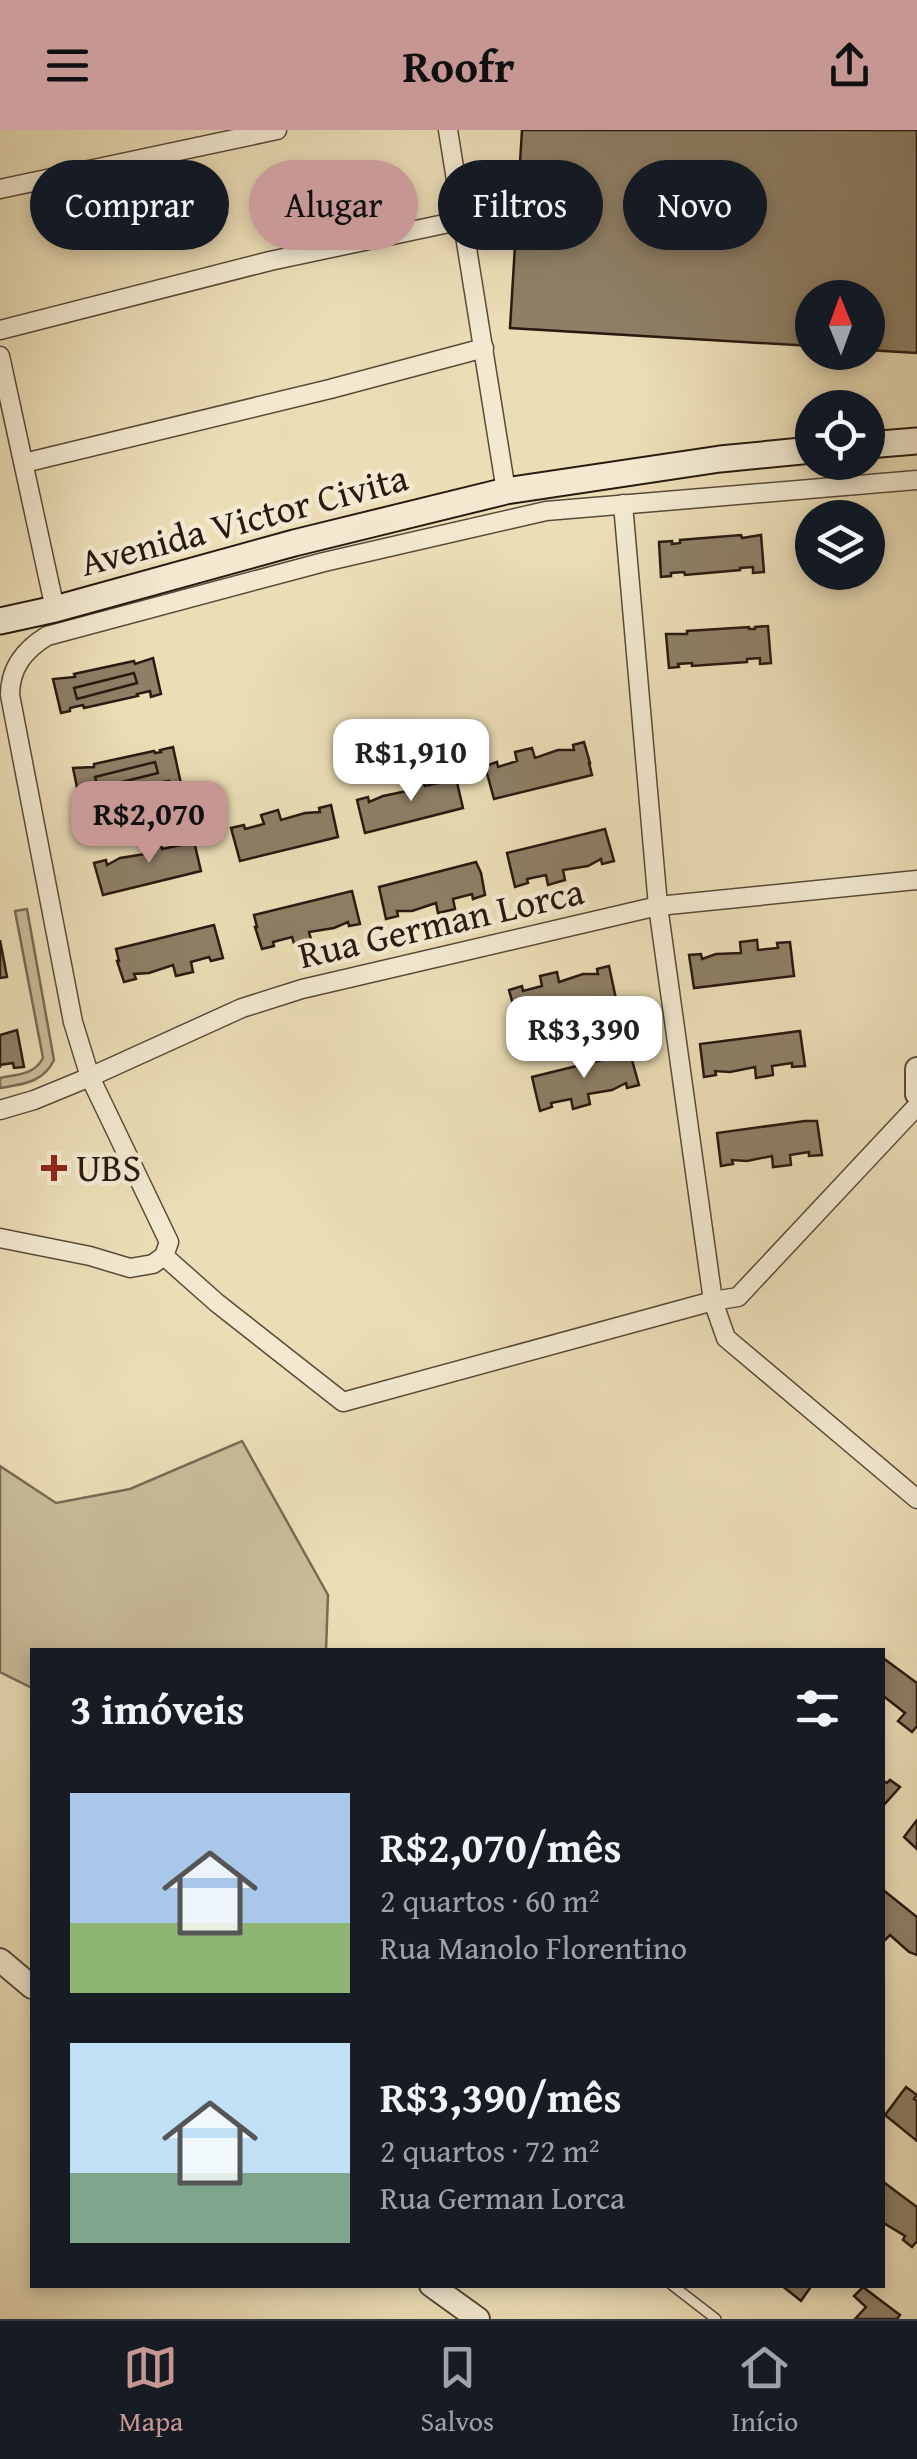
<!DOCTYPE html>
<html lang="pt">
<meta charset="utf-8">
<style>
:root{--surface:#171b24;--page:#20242c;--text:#f1f3f6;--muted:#9ea1a6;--line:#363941;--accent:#c59692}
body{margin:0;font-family:"Gentium Book Plus",serif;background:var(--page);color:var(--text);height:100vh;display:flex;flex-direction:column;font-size:38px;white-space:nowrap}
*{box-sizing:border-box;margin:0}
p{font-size:32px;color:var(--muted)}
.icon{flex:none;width:55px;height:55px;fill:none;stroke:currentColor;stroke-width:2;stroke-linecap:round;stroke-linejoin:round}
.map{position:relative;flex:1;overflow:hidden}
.details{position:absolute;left:30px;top:1518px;width:855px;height:640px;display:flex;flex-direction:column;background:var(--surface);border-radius:0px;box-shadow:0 5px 15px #0003}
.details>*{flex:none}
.hud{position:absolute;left:30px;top:30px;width:858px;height:90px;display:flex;gap:20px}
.needle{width:65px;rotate:359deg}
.controls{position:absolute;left:795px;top:150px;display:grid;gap:20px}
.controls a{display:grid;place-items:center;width:90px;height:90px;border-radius:50%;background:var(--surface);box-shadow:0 5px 15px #0003;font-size:50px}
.price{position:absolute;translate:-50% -85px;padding:0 22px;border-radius:20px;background:#fff;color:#222;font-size:32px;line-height:65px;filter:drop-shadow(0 2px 5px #0008)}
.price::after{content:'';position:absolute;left:50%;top:60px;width:30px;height:22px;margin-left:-15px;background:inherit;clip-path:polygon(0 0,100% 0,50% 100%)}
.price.active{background:var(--accent);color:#111}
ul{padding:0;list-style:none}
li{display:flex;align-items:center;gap:30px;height:250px;padding:0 40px}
li span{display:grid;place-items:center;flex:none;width:280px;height:200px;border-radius:0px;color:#555}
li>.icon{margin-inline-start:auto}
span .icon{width:120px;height:120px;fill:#fffc;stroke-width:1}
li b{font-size:42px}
h2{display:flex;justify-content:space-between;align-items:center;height:120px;padding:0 40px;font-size:42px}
.tag{padding:0 35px;border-radius:45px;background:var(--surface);box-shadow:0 5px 15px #0003;font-size:35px;line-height:90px}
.tag.active{background:var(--accent);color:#111}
header{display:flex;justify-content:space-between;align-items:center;height:130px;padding:0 40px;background:var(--accent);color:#111;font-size:45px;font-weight:700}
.tabs{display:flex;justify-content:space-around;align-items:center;height:140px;border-top:2px solid var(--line);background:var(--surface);font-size:28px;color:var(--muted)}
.tabs a{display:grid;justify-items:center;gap:5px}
.tabs .active{color:var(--accent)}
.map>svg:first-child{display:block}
</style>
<header><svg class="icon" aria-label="menu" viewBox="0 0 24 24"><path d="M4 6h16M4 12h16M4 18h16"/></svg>Roofr<svg class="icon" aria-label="share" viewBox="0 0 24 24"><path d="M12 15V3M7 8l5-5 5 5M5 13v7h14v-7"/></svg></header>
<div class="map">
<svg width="917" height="2189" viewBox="0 0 917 2189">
<rect width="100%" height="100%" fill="#ebddb6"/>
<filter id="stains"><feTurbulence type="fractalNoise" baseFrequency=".002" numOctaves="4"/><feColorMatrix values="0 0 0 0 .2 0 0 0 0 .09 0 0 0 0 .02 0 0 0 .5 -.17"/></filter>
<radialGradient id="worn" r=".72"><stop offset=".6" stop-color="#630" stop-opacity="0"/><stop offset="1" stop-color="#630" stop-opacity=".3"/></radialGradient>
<g fill="#cabc9a" stroke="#7a6a55" stroke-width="2.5">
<path d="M27,779L54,930C43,953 23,954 0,958V948C18,944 34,945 43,928L15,781Z"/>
<polygon points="242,1311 328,1465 326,1520 32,1520 32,1558 0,1542 0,1336 56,1373 130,1359"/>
</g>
<g fill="#8e7f66" stroke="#291910" stroke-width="2.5">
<polygon points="522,0 917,0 917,223 868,220 868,168 812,168 812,216 510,198"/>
<polygon points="741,405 742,408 761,405 764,442 753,443 753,437 740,438 740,440 685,445 684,442 671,443 671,446 661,447 659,412 672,411 672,414 680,413 680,410"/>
<polygon points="768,496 771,533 760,534 760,528 747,529 747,532 692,536 692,533 678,534 679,537 669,538 666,504 687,504 687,501 749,497 749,499 755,499 755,497"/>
<polygon points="153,528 161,564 151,567 150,561 137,564 138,566 84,578 83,575 70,578 70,581 61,583 53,549 75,547 74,544 134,531 135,534"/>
<polygon points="134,543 137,553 77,569 74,558"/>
<polygon points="584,612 590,633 589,633 592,645 494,669 485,636 497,632 498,637 517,631 515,622 532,618 535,628 558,620 574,620 573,615"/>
<polygon points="173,617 181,654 171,656 169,651 157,653 157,655 103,667 103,664 89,667 90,670 80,672 73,638 94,637 94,634 154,621 155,623 161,622 160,620"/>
<polygon points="155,632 158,643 98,658 95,647"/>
<polygon points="455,644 463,678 365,703 357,670 368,667 369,672 383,666 407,661 405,651 422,646 425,656 443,652 442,647"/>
<polygon points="331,675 338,707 240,731 231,698 244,695 245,699 264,694 261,685 278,680 281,690 305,683 320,682 319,678"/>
<polygon points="605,699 614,731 602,734 601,729 588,736 563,740 565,750 548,755 546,745 527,749 528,753 515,757 507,723"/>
<polygon points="193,707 201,741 103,765 94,733 106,730 107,735 120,728 145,724 143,713 160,709 162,719 181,715 180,710"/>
<polygon points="476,732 481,743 485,765 473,769 472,764 453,769 455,779 438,783 436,773 412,781 397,781 398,786 386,789 379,757"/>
<polygon points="352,761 360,794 349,796 348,792 334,798 309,802 312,813 295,817 292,807 273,812 274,816 262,819 255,797 257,797 254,785"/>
<polygon points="214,795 223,828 211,831 209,827 191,832 193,842 176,846 173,835 149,843 134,844 136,849 124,852 117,831 119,831 116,819"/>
<polygon points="0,810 7,847 0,848"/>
<polygon points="757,810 758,820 778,818 777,813 790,812 794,846 694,858 689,825 701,824 702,829 716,824 741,823 740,812"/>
<polygon points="609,836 616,869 518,893 509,860 522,856 523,861 542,856 540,846 557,842 559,852 583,844 598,844 597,839"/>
<polygon points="17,900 24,937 14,938 13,933 0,935 0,938 0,905"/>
<polygon points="800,901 805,936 792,937 792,933 772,936 773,945 756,948 755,937 730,942 715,941 716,945 704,947 700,914"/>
<polygon points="630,923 639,955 627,958 626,953 612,960 588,964 590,974 573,979 571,969 551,973 552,977 540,981 532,947"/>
<polygon points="805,991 817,991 822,1025 809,1026 809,1022 790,1025 791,1035 773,1037 772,1026 747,1031 732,1030 733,1034 721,1036 717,1003"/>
<polygon points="883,1528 917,1553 917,1596 912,1602 898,1591 905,1583 882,1565"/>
<polygon points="882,1650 887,1653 890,1650 900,1657 882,1677"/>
<polygon points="917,1690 917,1719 904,1707"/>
<polygon points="882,1759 917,1787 917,1825 909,1822 890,1805 882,1813"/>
<polygon points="906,1957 917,1965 914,1969 917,1971 917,2011 885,1985"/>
<polygon points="882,2051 917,2077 917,2111 912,2117 903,2110 905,2106 882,2092"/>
<polygon points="781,2155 807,2155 810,2158 801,2171"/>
<polygon points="863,2157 900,2185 897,2189 855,2189 866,2177 854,2166"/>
</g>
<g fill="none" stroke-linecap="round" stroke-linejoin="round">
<defs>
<polyline id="service" points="672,2155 716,2189"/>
<g id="minor">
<polyline points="448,0 506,361"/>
<polyline points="0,59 277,0"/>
<polyline points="0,200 270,131 463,90"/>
<polyline points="0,226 55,479"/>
<polyline points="24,333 330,259 484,218"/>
<polyline points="623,374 658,776 713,1171 726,1208 917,1369"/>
<polyline points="0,980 34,970 90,947 242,878 302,859 658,776 917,750"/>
<path d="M0,1108L90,1126L130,1138L153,1134L164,1126L169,1112L90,947L73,892L10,565C10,538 24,520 47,506L324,432L546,381L917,350"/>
<polyline points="164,1126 217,1173 343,1272 713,1171 738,1167 917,976"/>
</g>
<g id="tertiary">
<polyline points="917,939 917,964"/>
<polyline points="0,1830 32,1857"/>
<polyline points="431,2155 478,2189"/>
</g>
<g id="secondary">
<polyline points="868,315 917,311"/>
<polyline points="0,491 55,479 294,413 506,361 720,329 812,320"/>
</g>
</defs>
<use href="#service" stroke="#5a4a3a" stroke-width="12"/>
<use href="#minor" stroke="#5a4a3a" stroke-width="21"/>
<use href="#tertiary" stroke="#5a4a3a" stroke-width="26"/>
<use href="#secondary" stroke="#291910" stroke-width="29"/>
<use href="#service" stroke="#f2e9d0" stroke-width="9"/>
<use href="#minor" stroke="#f2e9d0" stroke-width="18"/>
<use href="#tertiary" stroke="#f2e9d0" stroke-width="22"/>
<use href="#secondary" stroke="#f2e9d0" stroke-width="25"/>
</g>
<path fill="#8f2418" stroke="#f2e9d0" stroke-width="4" d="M49 1023h10v10h10v10h-10v10h-10v-10h-10v-10h10z"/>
<g text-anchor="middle" stroke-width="9" stroke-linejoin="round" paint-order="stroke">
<g font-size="38" fill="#291910" stroke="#f2e9d0">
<text transform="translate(244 390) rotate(-15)" y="13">Avenida Victor Civita</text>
<text transform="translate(441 793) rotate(-13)" y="13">Rua German Lorca</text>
</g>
<g font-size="38" fill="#291910" stroke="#f2e9d0" text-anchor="start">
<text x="76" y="1051">UBS</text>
</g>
</g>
<rect width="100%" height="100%" filter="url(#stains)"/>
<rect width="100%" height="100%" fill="url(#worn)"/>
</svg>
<div class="controls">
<a><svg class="needle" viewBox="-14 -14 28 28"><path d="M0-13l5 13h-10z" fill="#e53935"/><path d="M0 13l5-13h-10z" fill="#9ea1a6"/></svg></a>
<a><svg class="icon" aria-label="locate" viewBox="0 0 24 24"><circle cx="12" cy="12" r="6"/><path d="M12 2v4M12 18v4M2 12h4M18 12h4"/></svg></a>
<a><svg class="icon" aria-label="layers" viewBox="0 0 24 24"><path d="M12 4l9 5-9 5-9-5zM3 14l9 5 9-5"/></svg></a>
</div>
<b class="price" style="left:411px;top:674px">R$1,910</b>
<b class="price active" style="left:149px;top:736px">R$2,070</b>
<b class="price" style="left:584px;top:951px">R$3,390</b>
<div class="hud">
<a class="tag">Comprar</a>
<a class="tag active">Alugar</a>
<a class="tag">Filtros</a>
<a class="tag">Novo</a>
</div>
<section class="details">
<h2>3 imóveis<svg class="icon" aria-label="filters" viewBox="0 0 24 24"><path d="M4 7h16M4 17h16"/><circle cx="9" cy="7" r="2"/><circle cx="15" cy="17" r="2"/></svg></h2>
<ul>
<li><span style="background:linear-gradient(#a9c7e8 65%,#8fb573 0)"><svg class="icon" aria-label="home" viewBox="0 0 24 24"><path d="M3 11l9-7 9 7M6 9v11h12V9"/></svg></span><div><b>R$2,070/mês</b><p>2 quartos · 60 m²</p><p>Rua Manolo Florentino</p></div></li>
<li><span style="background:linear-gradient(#bfe0f5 65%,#7fa58c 0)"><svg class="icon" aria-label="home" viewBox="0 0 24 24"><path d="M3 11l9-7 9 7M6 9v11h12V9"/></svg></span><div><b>R$3,390/mês</b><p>2 quartos · 72 m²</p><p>Rua German Lorca</p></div></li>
</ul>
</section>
</div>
<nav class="tabs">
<a class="active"><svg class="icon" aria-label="map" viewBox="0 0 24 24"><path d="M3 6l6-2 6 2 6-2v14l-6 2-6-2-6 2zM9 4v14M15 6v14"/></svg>Mapa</a>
<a><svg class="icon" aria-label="saved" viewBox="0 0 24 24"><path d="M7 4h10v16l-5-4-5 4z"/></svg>Salvos</a>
<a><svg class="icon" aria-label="home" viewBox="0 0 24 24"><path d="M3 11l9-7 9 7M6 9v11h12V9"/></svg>Início</a>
</nav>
